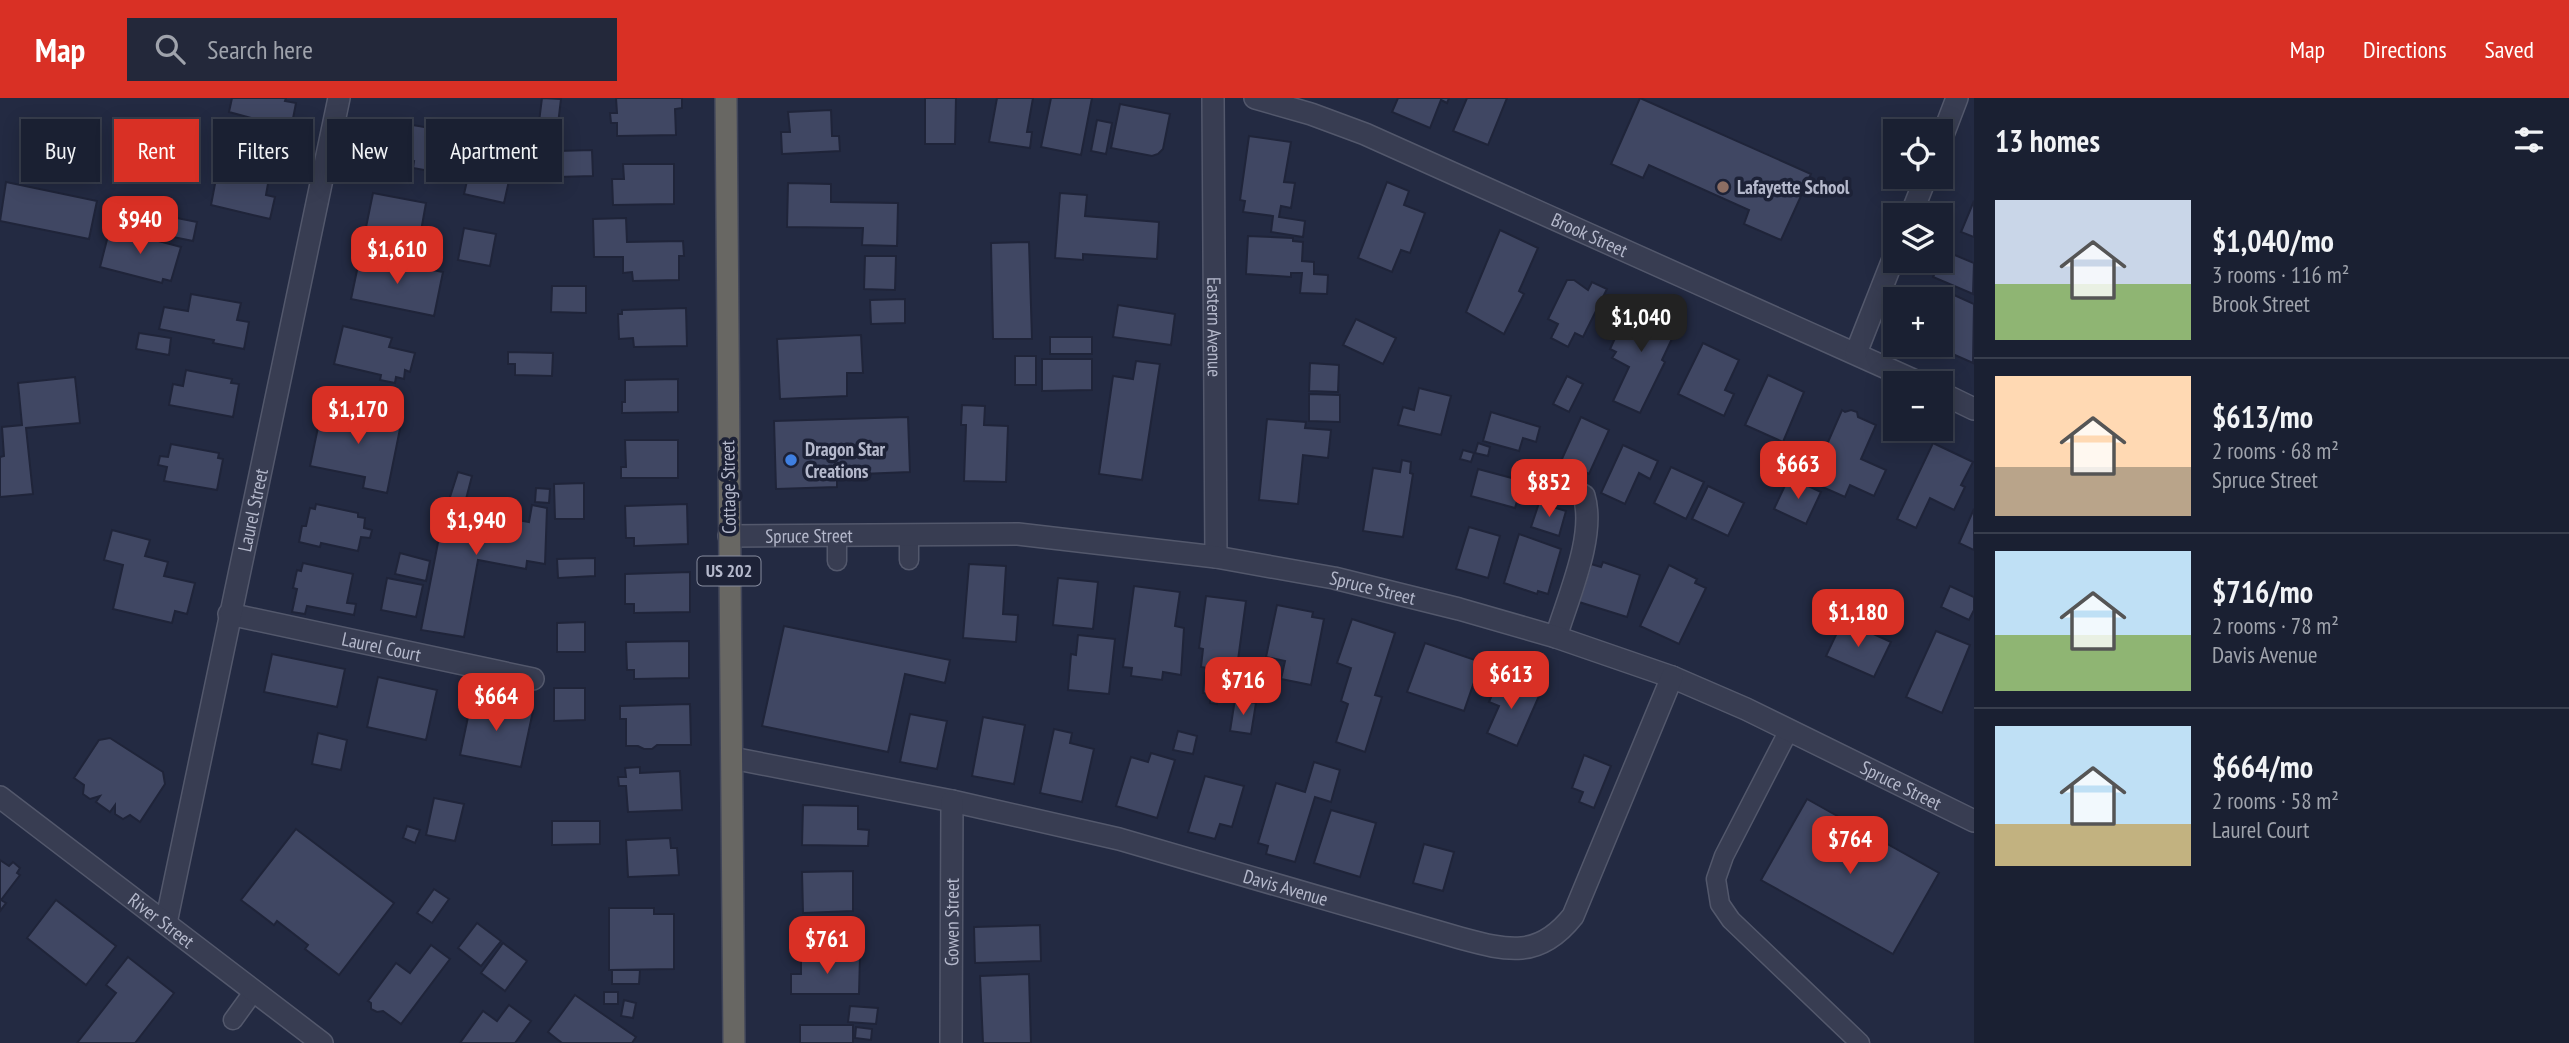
<!DOCTYPE html>
<meta charset="utf-8">
<style>
:root{--surface:#1a2032;--page:#23283a;--text:#f1f3f6;--muted:#9fa3ac;--line:#383e4d;--accent:#d93025}
body{margin:0;font-family:"PT Sans Narrow",sans-serif;background:var(--page);color:var(--text);height:100vh;display:flex;flex-direction:column;font-size:26px;white-space:nowrap}
*{box-sizing:border-box;margin:0}
p{font-size:23px;color:var(--muted)}
.icon{flex:none;width:38px;height:38px;fill:none;stroke:currentColor;stroke-width:2;stroke-linecap:round;stroke-linejoin:round}
.map{position:relative;flex:1;overflow:hidden}
.sheet{display:flex;flex-direction:column;background:var(--surface);width:595px}
.sheet>*{flex:none}
.banner{position:absolute;left:21px;top:21px;width:665px;height:63px;display:flex;gap:14px}
.tools{position:absolute;left:1883px;top:21px;display:grid;gap:14px}
.tools a{display:grid;place-items:center;width:70px;height:70px;border-radius:0px;background:var(--surface);box-shadow:0 4px 18px #0003,0 0 0 2px var(--line);font-size:35px}
.price{position:absolute;translate:-50% -60px;padding:0 16px;border-radius:14px;background:var(--accent);color:#fff;font-size:23px;line-height:46px;filter:drop-shadow(0 2px 4px #0008)}
.price::after{content:'';position:absolute;left:50%;top:42px;width:21px;height:16px;margin-left:-10px;background:inherit;clip-path:polygon(0 0,100% 0,50% 100%)}
.price.active{background:#222;color:#fff}
ul{padding:0;list-style:none}
li{display:flex;align-items:center;gap:21px;height:175px;padding:0 21px}
li+li{border-top:2px solid var(--line)}
li span{display:grid;place-items:center;flex:none;width:196px;height:140px;border-radius:0px;color:#555}
li>.icon{margin-inline-start:auto}
span .icon{width:84px;height:84px;fill:#fffc;stroke-width:1}
li b{font-size:30px}
h2{display:flex;justify-content:space-between;align-items:center;height:84px;padding:0 21px;font-size:30px}
.tag{padding:0 24px;border-radius:0px;background:var(--surface);box-shadow:0 4px 18px #0003,0 0 0 2px var(--line);font-size:24px;line-height:63px}
.tag.active{background:var(--accent);color:#fff}
header{display:flex;align-items:center;gap:42px;box-sizing:border-box;height:98px;padding:0 35px;background:var(--accent);color:#fff}
header strong{font-size:33px}
nav{display:flex;gap:38px;margin-inline-start:auto;font-size:24px}
.search{width:490px;height:63px;background:var(--page);display:flex;align-items:center;gap:18px;box-sizing:border-box;padding:0 24px;border-radius:0px;color:var(--muted);font-size:26px}
main{display:flex;flex:1;min-height:0}
.map>svg:first-child{display:block}
</style>
<header>
<strong>Map</strong>
<div class="search"><svg class="icon" aria-label="search" viewBox="0 0 24 24"><circle cx="10" cy="10" r="6"/><path d="M15 15l6 6"/></svg>Search here</div>
<nav><a>Map</a><a>Directions</a><a>Saved</a></nav>
</header>
<main>
<div class="map">
<svg width="1974" height="945" viewBox="0 0 1974 945">
<rect width="100%" height="100%" fill="#232a42"/>
<g fill="#404763" stroke="#1f2439" stroke-width="2">
<polygon points="232,0 286,0 285,3 296,5 291,31 229,14"/>
<polygon points="542,0 561,1 558,26 539,24"/>
<polygon points="616,0 682,0 682,10 675,11 676,37 617,38 617,25 611,25 610,15 617,15"/>
<polygon points="925,0 956,0 955,46 925,46"/>
<polygon points="997,0 1033,0 1027,34 1032,34 1030,50 989,44"/>
<polygon points="1051,0 1092,0 1081,57 1041,49"/>
<polygon points="1398,0 1449,0 1447,5 1441,2 1430,30 1392,14"/>
<polygon points="1467,0 1507,0 1488,47 1453,33"/>
<polygon points="1640,0 1811,76 1781,142 1744,126 1749,112 1649,67 1643,80 1611,66"/>
<polygon points="1120,6 1170,16 1163,51 1158,56 1152,58 1111,50"/>
<polygon points="831,12 832,38 839,38 840,53 782,56 781,34 790,34 788,14"/>
<polygon points="1097,22 1112,25 1106,56 1091,53"/>
<polygon points="395,24 442,32 442,36 451,38 448,53 439,52 435,74 413,70 414,63 381,57 383,42 392,44"/>
<polygon points="1249,38 1291,44 1284,84 1295,85 1291,110 1281,108 1279,119 1305,123 1303,139 1271,134 1273,118 1243,114 1245,103 1240,102"/>
<polygon points="592,52 593,78 557,79 557,53"/>
<polygon points="472,61 512,69 504,105 464,96"/>
<polygon points="623,66 674,66 674,106 613,107 612,81 624,81"/>
<polygon points="218,70 269,80 266,97 275,99 270,121 211,107"/>
<polygon points="6,84 97,103 89,141 0,123"/>
<polygon points="1387,84 1409,93 1404,107 1425,115 1410,155 1401,152 1392,174 1358,160"/>
<polygon points="788,85 831,86 831,104 898,105 897,148 862,147 863,130 787,129"/>
<polygon points="373,95 426,105 418,150 364,139"/>
<polygon points="1060,95 1087,97 1085,118 1159,124 1157,161 1083,156 1083,162 1055,160"/>
<polygon points="1974,103 1974,139 1961,134"/>
<polygon points="167,118 197,124 193,143 163,137"/>
<polygon points="626,120 627,144 683,143 684,158 679,158 679,182 633,183 632,174 623,175 623,159 594,159 593,121"/>
<polygon points="110,130 181,149 171,183 163,181 162,185 100,169"/>
<polygon points="464,130 496,136 490,168 458,162"/>
<polygon points="1500,132 1538,150 1519,193 1524,196 1504,236 1466,214"/>
<polygon points="1248,138 1293,140 1293,143 1303,144 1302,163 1314,164 1314,176 1328,177 1327,196 1300,195 1302,175 1291,175 1291,179 1246,176"/>
<polygon points="1029,144 1032,241 993,241 991,145"/>
<polygon points="1945,153 1974,165 1973,196 1933,179"/>
<polygon points="360,158 443,174 434,218 351,201"/>
<polygon points="865,158 896,158 895,192 864,191"/>
<polygon points="1567,182 1574,182 1588,192 1592,184 1607,191 1583,239 1575,235 1568,249 1551,240 1558,226 1548,221"/>
<polygon points="552,188 586,188 586,215 551,214"/>
<polygon points="1943,192 1974,206 1973,265 1932,247 1941,247 1939,201"/>
<polygon points="191,196 241,205 237,222 249,224 244,251 213,245 214,242 159,231 164,209 188,213"/>
<polygon points="905,201 905,225 871,226 870,202"/>
<polygon points="1118,207 1175,216 1171,247 1113,239"/>
<polygon points="1630,208 1644,214 1649,212 1655,215 1659,221 1661,217 1679,226 1662,262 1665,264 1640,315 1613,303 1629,269 1612,260 1616,254 1610,251"/>
<polygon points="686,210 687,248 634,249 633,240 619,241 618,216 622,216 622,212"/>
<polygon points="1356,221 1396,240 1383,266 1343,247"/>
<polygon points="343,228 392,240 389,249 415,255 410,274 405,272 404,281 396,279 395,285 380,282 381,277 334,266"/>
<polygon points="139,235 171,240 169,257 136,251"/>
<polygon points="861,237 863,275 847,275 847,298 780,301 777,241"/>
<rect x="1050" y="239" width="42" height="17"/>
<polygon points="1703,245 1739,262 1725,292 1734,296 1724,318 1678,296"/>
<polygon points="508,254 553,255 552,278 515,277 515,266 508,266"/>
<rect x="1015" y="258" width="21" height="29"/>
<polygon points="1042,261 1092,261 1092,292 1042,293"/>
<polygon points="1136,263 1160,266 1142,382 1099,376 1113,278 1133,281"/>
<polygon points="1310,265 1339,267 1338,294 1309,293"/>
<polygon points="186,272 232,281 231,285 239,286 233,319 169,307 173,286 183,288"/>
<polygon points="1768,277 1804,294 1783,344 1745,327"/>
<polygon points="1567,278 1583,286 1569,314 1553,306"/>
<polygon points="75,279 80,325 26,330 33,396 0,399 0,359 4,358 2,329 22,327 18,285"/>
<polygon points="678,281 678,314 622,315 622,304 625,304 625,282"/>
<polygon points="1419,290 1451,298 1441,337 1398,327 1403,309 1414,312"/>
<polygon points="1309,296 1340,297 1340,324 1309,323"/>
<polygon points="962,307 985,308 984,327 1008,328 1006,384 964,383 966,327 961,327"/>
<polygon points="322,310 380,322 382,311 403,316 387,395 363,390 365,379 310,368"/>
<polygon points="1842,312 1845,314 1851,312 1857,314 1858,319 1876,327 1861,361 1886,372 1874,398 1850,387 1845,399 1818,387 1821,380 1814,376"/>
<polygon points="1491,314 1540,329 1536,344 1523,340 1519,353 1483,343"/>
<polygon points="908,319 910,374 837,377 837,389 776,391 774,323"/>
<polygon points="1581,319 1609,332 1589,376 1561,363"/>
<polygon points="1267,321 1306,324 1305,330 1331,332 1328,360 1303,357 1298,406 1259,402"/>
<polygon points="625,342 678,342 678,380 621,380 621,369 626,369"/>
<polygon points="1478,345 1490,349 1488,358 1475,355"/>
<polygon points="1933,345 1973,364 1961,387 1965,389 1954,412 1930,400 1916,430 1897,421"/>
<polygon points="171,346 219,355 218,360 223,361 217,392 164,383 167,369 158,367 160,358 168,359"/>
<polygon points="1623,347 1658,363 1650,381 1639,375 1625,406 1601,395"/>
<polygon points="1463,352 1474,355 1471,364 1460,361"/>
<polygon points="1402,362 1411,364 1410,375 1413,376 1403,439 1363,433 1373,370 1400,374"/>
<polygon points="1671,369 1704,384 1686,421 1654,405"/>
<polygon points="1478,371 1523,383 1515,410 1471,398"/>
<polygon points="458,374 472,378 459,428 475,431 479,415 529,424 532,407 547,410 545,466 527,463 526,471 478,462 464,539 421,532 442,424"/>
<polygon points="1789,379 1821,394 1806,426 1774,411"/>
<polygon points="584,385 584,421 555,421 554,386"/>
<polygon points="1708,388 1744,405 1728,438 1692,421"/>
<polygon points="536,390 550,391 549,405 535,404"/>
<polygon points="1539,405 1566,413 1559,438 1531,429"/>
<polygon points="316,406 358,415 358,419 365,420 364,430 372,432 370,440 361,439 358,453 321,445 320,449 299,444 302,428 306,428 310,410 315,411"/>
<polygon points="687,406 688,446 634,448 634,440 626,440 625,408"/>
<polygon points="1974,411 1974,452 1959,445"/>
<polygon points="1469,429 1500,438 1488,480 1456,471"/>
<polygon points="112,432 150,442 145,458 168,464 164,478 195,485 187,516 175,513 172,525 113,511 123,467 104,462"/>
<polygon points="1519,436 1561,451 1548,496 1538,493 1537,496 1504,485"/>
<polygon points="400,455 430,463 426,483 395,476"/>
<polygon points="595,460 595,478 558,480 557,461"/>
<polygon points="1603,464 1640,477 1627,519 1579,504 1591,466 1601,469"/>
<polygon points="303,465 353,476 347,505 356,506 354,517 307,508 305,516 292,514 297,491 293,490 297,472 301,473"/>
<polygon points="969,466 1006,468 1003,516 1018,517 1016,544 963,540"/>
<polygon points="1669,467 1697,481 1695,485 1706,490 1679,546 1640,528"/>
<polygon points="690,474 690,514 634,515 634,506 625,506 625,476"/>
<polygon points="387,480 423,487 416,519 381,512"/>
<polygon points="1058,480 1098,484 1093,531 1053,527"/>
<polygon points="1134,488 1180,494 1175,528 1184,530 1181,577 1163,574 1162,582 1131,578 1132,570 1123,569"/>
<polygon points="1950,488 1974,499 1974,512 1969,522 1941,509"/>
<polygon points="1206,498 1246,503 1233,599 1218,597 1217,606 1210,605 1211,596 1203,595 1205,575 1213,576 1214,571 1201,569 1203,551 1199,550"/>
<polygon points="1277,507 1313,514 1312,519 1324,521 1311,587 1281,581 1285,563 1266,559"/>
<polygon points="1352,521 1395,535 1375,597 1382,599 1365,654 1336,644 1348,606 1341,603 1351,570 1337,565"/>
<polygon points="1843,522 1891,544 1874,579 1826,558"/>
<polygon points="585,524 585,554 557,554 557,525"/>
<polygon points="784,528 950,562 945,585 905,576 888,654 762,628"/>
<polygon points="1936,533 1970,547 1942,615 1906,599"/>
<polygon points="1078,537 1115,541 1109,596 1068,592 1071,556 1076,557"/>
<polygon points="689,543 689,580 634,581 634,572 627,572 626,544"/>
<polygon points="1425,545 1481,564 1464,613 1407,594"/>
<polygon points="272,556 345,571 337,609 264,594"/>
<polygon points="378,579 437,592 426,642 367,629"/>
<polygon points="1499,580 1539,598 1517,648 1487,635 1499,608 1489,604"/>
<polygon points="554,590 585,590 585,622 554,623"/>
<polygon points="472,600 533,613 521,669 460,657"/>
<polygon points="1235,601 1256,605 1251,636 1230,633"/>
<polygon points="690,606 691,647 657,647 652,651 644,651 638,648 626,648 626,621 620,621 620,608"/>
<polygon points="910,616 947,623 937,671 900,664"/>
<polygon points="983,619 1025,627 1014,686 972,678"/>
<polygon points="1054,631 1072,635 1070,645 1094,651 1082,704 1040,695"/>
<polygon points="1178,633 1197,638 1193,656 1173,652"/>
<polygon points="318,635 347,642 341,672 312,666"/>
<polygon points="110,640 163,674 165,686 140,724 130,717 123,721 115,716 115,707 110,714 96,704 100,698 90,701 83,696 84,687 74,680 99,642"/>
<polygon points="1151,655 1175,662 1157,720 1116,708 1131,659 1148,664"/>
<polygon points="1584,657 1611,668 1594,710 1579,704 1583,694 1572,690"/>
<polygon points="1314,664 1340,672 1331,704 1315,699 1295,764 1266,756 1268,748 1258,745 1276,685 1305,694"/>
<polygon points="640,669 640,675 680,673 682,712 628,714 626,688 619,688 618,679 626,679 625,670"/>
<polygon points="1205,678 1244,688 1232,729 1220,726 1215,741 1188,734"/>
<polygon points="434,700 464,706 455,743 426,737"/>
<polygon points="1807,701 1939,775 1893,856 1761,782"/>
<polygon points="803,707 858,708 858,731 869,732 868,748 802,747"/>
<polygon points="1331,712 1376,725 1360,779 1314,765"/>
<polygon points="552,723 600,723 600,746 552,747"/>
<polygon points="407,728 420,732 415,745 403,740"/>
<polygon points="296,731 394,805 339,877 305,851 308,847 277,823 274,827 241,802"/>
<polygon points="670,740 671,750 677,750 679,777 628,779 626,742"/>
<polygon points="1424,746 1454,754 1443,793 1413,785"/>
<polygon points="0,762 9,768 13,764 20,770 17,775 20,777 1,802 6,805 0,813"/>
<polygon points="853,773 853,813 803,815 802,774"/>
<polygon points="434,791 449,801 432,825 417,815"/>
<polygon points="56,802 116,848 86,887 27,840"/>
<polygon points="609,810 654,810 654,816 674,816 674,871 609,872"/>
<polygon points="477,825 501,843 481,868 458,850"/>
<polygon points="1040,827 1041,863 975,865 974,829"/>
<polygon points="503,845 527,863 505,893 481,875"/>
<polygon points="431,847 450,861 401,926 383,913 377,914 371,911 371,905 368,903 396,865 410,875"/>
<polygon points="801,858 860,858 859,896 791,896 791,876 801,876"/>
<polygon points="128,859 174,895 135,945 77,945 116,895 106,887"/>
<polygon points="612,872 640,872 639,886 612,886"/>
<polygon points="1029,876 1031,945 983,945 980,878"/>
<rect x="604" y="894" width="14" height="12"/>
<polygon points="575,897 636,939 632,945 562,945 548,934"/>
<polygon points="624,902 636,905 633,920 621,918"/>
<polygon points="509,907 531,923 515,945 460,945 483,913 497,923"/>
<polygon points="850,908 878,910 876,926 848,924"/>
<rect x="800" y="927" width="53" height="18"/>
<polygon points="856,929 872,931 871,942 855,940"/>
</g>
<g fill="none" stroke-linecap="round" stroke-linejoin="round">
<defs>
<g id="service">
<polyline points="909,437 909,462"/>
<polyline points="837,463 837,437"/>
<polyline points="1789,632 1724,758 1716,781 1720,806 1731,822 1860,945"/>
<polyline points="233,922 254,893"/>
</g>
<g id="minor">
<path id="s1" d="M1213,0L1216,459"/>
<path id="s2" d="M1255,0L1311,16L1365,36L1920,285"/>
<polyline points="1941,42 1957,0"/>
<polyline points="1911,117 1926,79"/>
<polyline points="1856,255 1895,156"/>
<polyline points="1941,295 1974,311"/>
<path d="M1542,374L1584,398C1596,438 1568,499 1556,539"/>
<path id="s3" d="M729,438L1018,436L1216,459L1334,480L1459,511L1556,539L1672,579L1746,611L1974,723"/>
<path id="s4" d="M229,516L533,581"/>
<path id="s5" d="M732,660L952,703L1119,741L1460,840C1508,853 1539,861 1573,818L1672,579"/>
<path id="s6" d="M166,825L339,0"/>
<path id="s7" d="M951,945L952,703"/>
</g>
<g id="tertiary">
<path id="s8" d="M0,699L322,945"/>
</g>
<polyline id="trunk" points="726,0 734,945"/>
</defs>
<use href="#service" stroke="#53586c" stroke-width="21"/>
<use href="#minor" stroke="#53586c" stroke-width="24"/>
<use href="#tertiary" stroke="#53586c" stroke-width="24"/>
<use href="#trunk" stroke="#404559" stroke-width="24"/>
<use href="#service" stroke="#383d52" stroke-width="18"/>
<use href="#minor" stroke="#383d52" stroke-width="21"/>
<use href="#tertiary" stroke="#383d52" stroke-width="21"/>
<use href="#trunk" stroke="#686763" stroke-width="21"/>
</g>
<circle fill="#8d6e63" stroke="#1d2237" stroke-width="2.5" cx="1723" cy="89" r="7"/>
<circle fill="#3f7fe0" stroke="#1d2237" stroke-width="2.5" cx="791" cy="362" r="7"/>
<g text-anchor="middle" stroke-width="7" stroke-linejoin="round" paint-order="stroke">
<rect fill="#1d2237" stroke="#878c9f" stroke-width="2" x="697.5" y="458.5" width="63" height="29" rx="5"/>
<g font-size="18" font-weight="bold" fill="#b5b9cc">
<text x="729" y="479">US 202</text>
</g>
<g font-size="19" font-weight="bold" fill="#b5b9cc" stroke="#1d2237" text-anchor="start">
<text x="1737" y="96">Lafayette School</text>
<text x="805" y="358">Dragon Star<tspan x="805" dy="22">Creations</tspan></text>
</g>
<g font-size="19" fill="#b5b9cc" stroke="#1d2237">
<text dy="7" stroke="none"><textPath href="#s2" startOffset="362">Brook Street</textPath></text>
<text dy="7" stroke="none"><textPath href="#s1" startOffset="229">Eastern Avenue</textPath></text>
<text transform="translate(728 389) rotate(-91)" y="7">Cottage Street</text>
<text dy="7" stroke="none"><textPath href="#s6" startOffset="422">Laurel Street</textPath></text>
<text dy="7" stroke="none"><textPath href="#s3" startOffset="80">Spruce Street</textPath></text>
<text dy="7" stroke="none"><textPath href="#s3" startOffset="648">Spruce Street</textPath></text>
<text dy="7" stroke="none"><textPath href="#s4" startOffset="156">Laurel Court</textPath></text>
<text dy="7" stroke="none"><textPath href="#s3" startOffset="1214">Spruce Street</textPath></text>
<text dy="7" stroke="none"><textPath href="#s5" startOffset="569">Davis Avenue</textPath></text>
<text dy="7" stroke="none"><textPath href="#s8" startOffset="203">River Street</textPath></text>
<text dy="7" stroke="none"><textPath href="#s7" startOffset="121">Gowen Street</textPath></text>
</g>
</g>
</svg>
<div class="tools">
<a><svg class="icon" aria-label="locate" viewBox="0 0 24 24"><circle cx="12" cy="12" r="6"/><path d="M12 2v4M12 18v4M2 12h4M18 12h4"/></svg></a>
<a><svg class="icon" aria-label="layers" viewBox="0 0 24 24"><path d="M12 4l9 5-9 5-9-5zM3 14l9 5 9-5"/></svg></a>
<a>+</a>
<a>−</a>
</div>
<b class="price" style="left:140px;top:158px">$940</b>
<b class="price" style="left:397px;top:188px">$1,610</b>
<b class="price active" style="left:1641px;top:256px">$1,040</b>
<b class="price" style="left:358px;top:348px">$1,170</b>
<b class="price" style="left:1798px;top:403px">$663</b>
<b class="price" style="left:1549px;top:421px">$852</b>
<b class="price" style="left:476px;top:459px">$1,940</b>
<b class="price" style="left:1858px;top:551px">$1,180</b>
<b class="price" style="left:1511px;top:613px">$613</b>
<b class="price" style="left:1243px;top:619px">$716</b>
<b class="price" style="left:496px;top:635px">$664</b>
<b class="price" style="left:1850px;top:778px">$764</b>
<b class="price" style="left:827px;top:878px">$761</b>
<div class="banner">
<a class="tag">Buy</a>
<a class="tag active">Rent</a>
<a class="tag">Filters</a>
<a class="tag">New</a>
<a class="tag">Apartment</a>
</div>
</div>
<section class="sheet">
<h2>13 homes<svg class="icon" aria-label="filters" viewBox="0 0 24 24"><path d="M4 7h16M4 17h16"/><circle cx="9" cy="7" r="2"/><circle cx="15" cy="17" r="2"/></svg></h2>
<ul>
<li><span style="background:linear-gradient(#c9d6e8 60%,#8fb573 0)"><svg class="icon" aria-label="home" viewBox="0 0 24 24"><path d="M3 11l9-7 9 7M6 9v11h12V9"/></svg></span><div><b>$1,040/mo</b><p>3 rooms · 116 m²</p><p>Brook Street</p></div></li>
<li><span style="background:linear-gradient(#ffd9b3 65%,#b9a48a 0)"><svg class="icon" aria-label="home" viewBox="0 0 24 24"><path d="M3 11l9-7 9 7M6 9v11h12V9"/></svg></span><div><b>$613/mo</b><p>2 rooms · 68 m²</p><p>Spruce Street</p></div></li>
<li><span style="background:linear-gradient(#bfe0f5 60%,#8fb573 0)"><svg class="icon" aria-label="home" viewBox="0 0 24 24"><path d="M3 11l9-7 9 7M6 9v11h12V9"/></svg></span><div><b>$716/mo</b><p>2 rooms · 78 m²</p><p>Davis Avenue</p></div></li>
<li><span style="background:linear-gradient(#bfe0f5 70%,#c2b280 0)"><svg class="icon" aria-label="home" viewBox="0 0 24 24"><path d="M3 11l9-7 9 7M6 9v11h12V9"/></svg></span><div><b>$664/mo</b><p>2 rooms · 58 m²</p><p>Laurel Court</p></div></li>
</ul>
</section>
</main>
